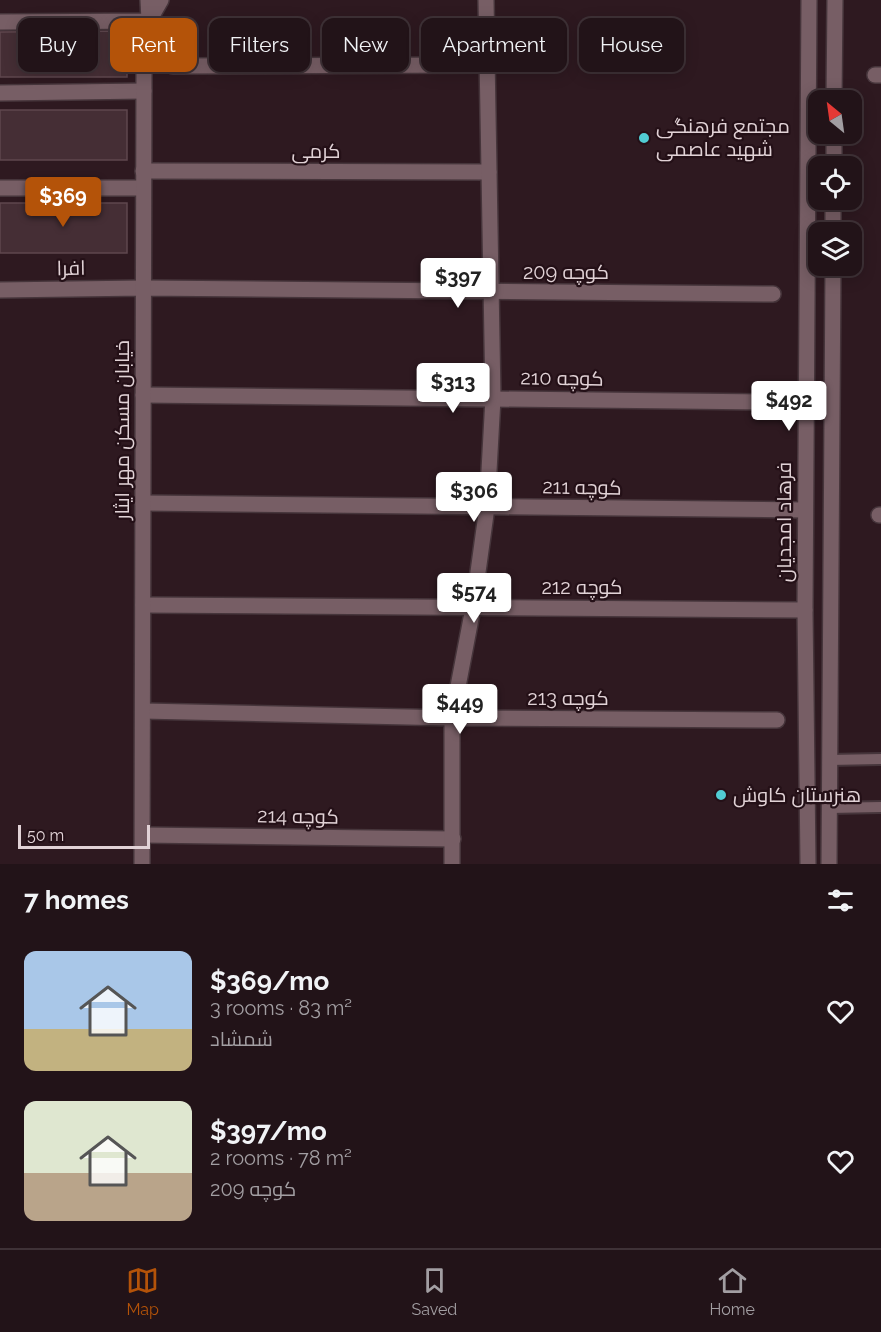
<!DOCTYPE html>
<meta charset="utf-8">
<style>
:root{--surface:#221318;--page:#2a1c21;--text:#f1f3f6;--muted:#a29ea2;--line:#3f3237;--accent:#b45309}
body{margin:0;font-family:Raleway,Cairo,sans-serif;background:var(--page);color:var(--text);height:100vh;display:flex;flex-direction:column;font-size:22px;white-space:nowrap}
*{box-sizing:border-box;margin:0}
p{font-size:20px;color:var(--muted)}
.icon{flex:none;width:33px;height:33px;fill:none;stroke:currentColor;stroke-width:2;stroke-linecap:round;stroke-linejoin:round}
.map{position:relative;height:864px;overflow:hidden}
.side{display:flex;flex-direction:column;background:var(--surface);flex:1}
.side>*{flex:none}
.banner{position:absolute;left:18px;top:18px;width:846px;height:54px;display:flex;gap:12px}
.needle{width:39px;rotate:331deg}
.controls{position:absolute;left:808px;top:90px;display:grid;gap:12px}
.controls a{display:grid;place-items:center;width:54px;height:54px;border-radius:12px;background:var(--surface);box-shadow:0 3px 15px #0003,0 0 0 2px var(--line);font-size:30px}
.scale{position:absolute;left:18px;bottom:15px;width:132px;box-sizing:border-box;padding-left:6px;border:3px solid #e1d2d6;border-top:0;font-size:16px;line-height:21px;white-space:nowrap;color:#e1d2d6;-webkit-text-stroke:4px #241017;paint-order:stroke}
.price{position:absolute;translate:-50% -51px;padding:0 14px;border-radius:6px;background:#fff;color:#222;font-size:20px;line-height:39px;filter:drop-shadow(0 2px 3px #0008)}
.price::after{content:'';position:absolute;left:50%;top:36px;width:18px;height:14px;margin-left:-9px;background:inherit;clip-path:polygon(0 0,100% 0,50% 100%)}
.price.selected{background:var(--accent);color:#fff}
ul{padding:0;list-style:none}
li{display:flex;align-items:center;gap:18px;height:150px;padding:0 24px}
li span{display:grid;place-items:center;flex:none;width:168px;height:120px;border-radius:12px;color:#555}
li>.icon{margin-inline-start:auto}
span .icon{width:72px;height:72px;fill:#fffc;stroke-width:1}
li b{font-size:26px}
h2{display:flex;justify-content:space-between;align-items:center;height:72px;padding:0 24px;font-size:26px}
.pill{padding:0 21px;border-radius:12px;background:var(--surface);box-shadow:0 3px 15px #0003,0 0 0 2px var(--line);font-size:21px;line-height:54px}
.pill.selected{background:var(--accent);color:#fff}
.menu{display:flex;justify-content:space-around;align-items:center;height:84px;border-top:2px solid var(--line);background:var(--surface);font-size:16px;color:var(--muted)}
.menu a{display:grid;justify-items:center;gap:3px}
.menu .selected{color:var(--accent)}
.map>svg:first-child{display:block}
</style>
<div class="map">
<svg width="881" height="864" viewBox="0 0 881 864">
<rect width="100%" height="100%" fill="#2e1920"/>
<g fill="#452e35" stroke="#5f474e" stroke-width="1.5">
<polygon points="127,31 127,77 0,77 0,32"/>
<rect x="0" y="110" width="127" height="50"/>
<rect x="0" y="203" width="127" height="50"/>
</g>
<g fill="none" stroke-linecap="round" stroke-linejoin="round">
<defs>
<g id="lane">
<polyline points="829,760 881,759"/>
<polyline points="829,808 881,807"/>
</g>
<g id="street">
<polyline points="0,22 149,21 148,0"/>
<polyline points="173,66 487,65"/>
<polyline points="875,75 881,75"/>
<polyline points="0,93 144,91"/>
<polyline points="143,171 489,172"/>
<polyline points="0,188 143,188"/>
<polyline points="0,290 143,288 773,294"/>
<polyline points="143,395 765,402"/>
<polyline points="143,503 805,510"/>
<polyline points="879,515 881,515"/>
<polyline points="143,605 805,610"/>
<polyline points="143,711 452,718 777,720"/>
<polyline points="143,835 453,839"/>
<polyline points="452,864 452,718 473,608 487,507 493,398 486,0"/>
</g>
<g id="secondary">
<polyline points="834,100 835,0"/>
<polyline points="834,166 834,134"/>
<polyline points="833,232 833,200"/>
<polyline points="142,864 144,70 149,21 161,0"/>
<polyline points="808,864 805,610 809,0"/>
<polyline points="829,864 833,266"/>
</g>
</defs>
<use href="#lane" stroke="#46353b" stroke-width="14"/>
<use href="#street" stroke="#46353b" stroke-width="18"/>
<use href="#secondary" stroke="#46353b" stroke-width="18"/>
<use href="#lane" stroke="#775e65" stroke-width="10"/>
<use href="#street" stroke="#775e65" stroke-width="15"/>
<use href="#secondary" stroke="#775e65" stroke-width="15"/>
</g>
<g fill="#51ccd3" stroke="#241017" stroke-width="2">
<circle cx="644" cy="138" r="6"/>
<circle cx="721" cy="795" r="6"/>
</g>
<g text-anchor="middle" stroke-width="4.5" stroke-linejoin="round" paint-order="stroke">
<g font-size="20" fill="#e1d2d6" stroke="#241017" text-anchor="start">
<text x="656" y="133">مجتمع فرهنگی<tspan x="656" dy="23">شهید عاصمی</tspan></text>
<text x="733" y="802">هنرستان کاوش</text>
</g>
<g font-size="20" fill="#e1d2d6" stroke="#241017">
<text x="316" y="158">کرمی</text>
<text transform="translate(71 268) rotate(-1)" y="7">افرا</text>
<text x="566" y="279">کوچه 209</text>
<text transform="translate(562 378) rotate(1)" y="7">کوچه 210</text>
<text transform="translate(122 430) rotate(-90)" y="7">خیابان مسکن مهر ایثار</text>
<text transform="translate(582 487) rotate(1)" y="7">کوچه 211</text>
<text transform="translate(784 522) rotate(-90)" y="7">فرهاد امجدیان</text>
<text x="582" y="594">کوچه 212</text>
<text x="568" y="705">کوچه 213</text>
<text transform="translate(298 816) rotate(1)" y="7">کوچه 214</text>
</g>
</g>
</svg>
<div class="controls">
<a><svg class="needle" viewBox="-14 -14 28 28"><path d="M0-13l5 13h-10z" fill="#e53935"/><path d="M0 13l5-13h-10z" fill="#a29ea2"/></svg></a>
<a><svg class="icon" aria-label="locate" viewBox="0 0 24 24"><circle cx="12" cy="12" r="6"/><path d="M12 2v4M12 18v4M2 12h4M18 12h4"/></svg></a>
<a><svg class="icon" aria-label="layers" viewBox="0 0 24 24"><path d="M12 4l9 5-9 5-9-5zM3 14l9 5 9-5"/></svg></a>
</div>
<div class="scale">50 m</div>
<b class="price selected" style="left:63px;top:228px">$369</b>
<b class="price" style="left:458px;top:309px">$397</b>
<b class="price" style="left:453px;top:414px">$313</b>
<b class="price" style="left:789px;top:432px">$492</b>
<b class="price" style="left:474px;top:523px">$306</b>
<b class="price" style="left:474px;top:624px">$574</b>
<b class="price" style="left:460px;top:735px">$449</b>
<div class="banner">
<a class="pill">Buy</a>
<a class="pill selected">Rent</a>
<a class="pill">Filters</a>
<a class="pill">New</a>
<a class="pill">Apartment</a>
<a class="pill">House</a>
</div>
</div>
<section class="side">
<h2>7 homes<svg class="icon" aria-label="filters" viewBox="0 0 24 24"><path d="M4 7h16M4 17h16"/><circle cx="9" cy="7" r="2"/><circle cx="15" cy="17" r="2"/></svg></h2>
<ul>
<li><span style="background:linear-gradient(#a9c7e8 65%,#c2b280 0)"><svg class="icon" aria-label="home" viewBox="0 0 24 24"><path d="M3 11l9-7 9 7M6 9v11h12V9"/></svg></span><div><b>$369/mo</b><p>3 rooms · 83 m²</p><p>شمشاد</p></div><svg class="icon" aria-label="heart" viewBox="0 0 24 24"><path d="M12 20l-8-8c-3-5 5-10 8-4 3-6 11-1 8 4z"/></svg></li>
<li><span style="background:linear-gradient(#dfe7d0 60%,#b9a48a 0)"><svg class="icon" aria-label="home" viewBox="0 0 24 24"><path d="M3 11l9-7 9 7M6 9v11h12V9"/></svg></span><div><b>$397/mo</b><p>2 rooms · 78 m²</p><p>کوچه 209</p></div><svg class="icon" aria-label="heart" viewBox="0 0 24 24"><path d="M12 20l-8-8c-3-5 5-10 8-4 3-6 11-1 8 4z"/></svg></li>
</ul>
</section>
<nav class="menu">
<a class="selected"><svg class="icon" aria-label="map" viewBox="0 0 24 24"><path d="M3 6l6-2 6 2 6-2v14l-6 2-6-2-6 2zM9 4v14M15 6v14"/></svg>Map</a>
<a><svg class="icon" aria-label="saved" viewBox="0 0 24 24"><path d="M7 4h10v16l-5-4-5 4z"/></svg>Saved</a>
<a><svg class="icon" aria-label="home" viewBox="0 0 24 24"><path d="M3 11l9-7 9 7M6 9v11h12V9"/></svg>Home</a>
</nav>
